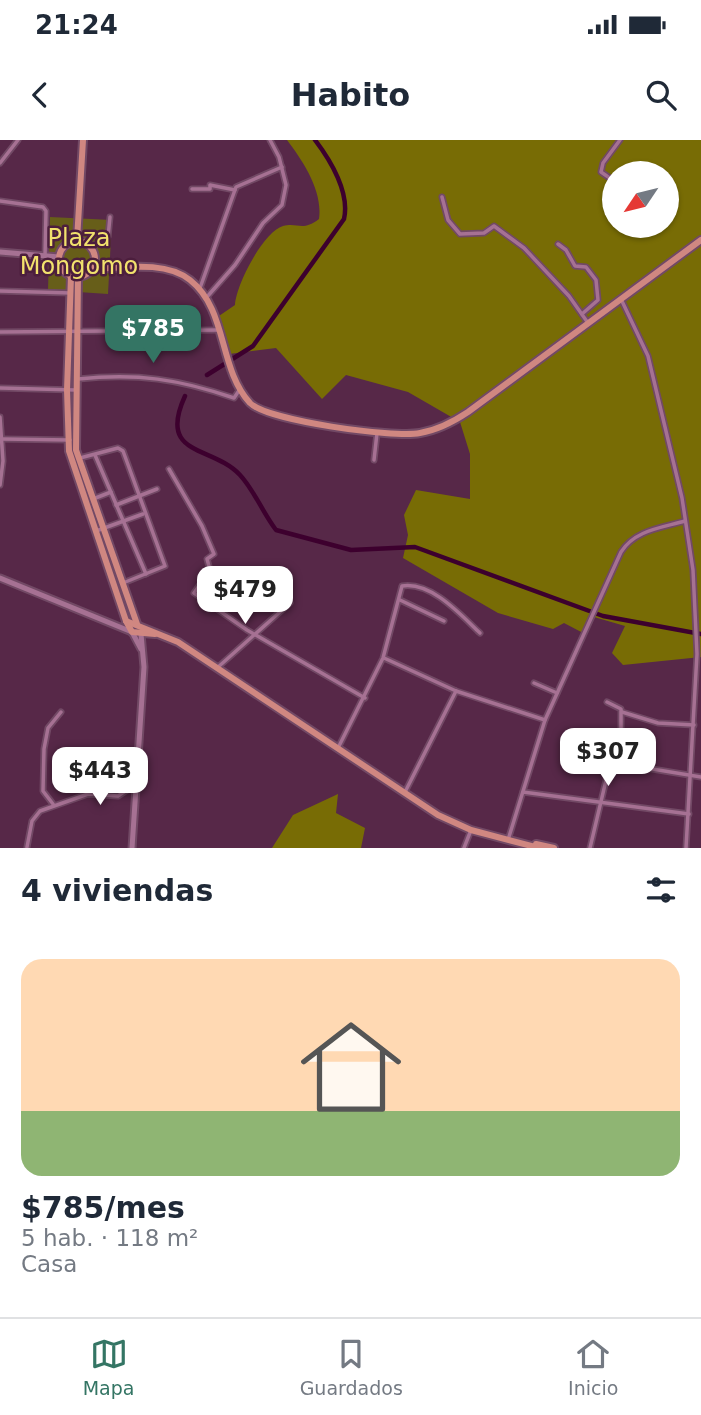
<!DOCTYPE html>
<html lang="es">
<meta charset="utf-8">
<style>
:root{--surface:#fff;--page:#f6f6f7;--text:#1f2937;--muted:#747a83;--line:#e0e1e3;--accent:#347564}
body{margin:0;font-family:"DejaVu Sans",sans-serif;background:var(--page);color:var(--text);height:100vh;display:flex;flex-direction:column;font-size:26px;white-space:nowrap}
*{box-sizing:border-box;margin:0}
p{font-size:23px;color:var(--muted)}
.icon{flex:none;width:38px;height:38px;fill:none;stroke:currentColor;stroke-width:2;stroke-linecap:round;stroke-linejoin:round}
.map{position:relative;height:708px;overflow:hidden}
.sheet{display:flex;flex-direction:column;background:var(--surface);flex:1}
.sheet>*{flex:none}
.needle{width:46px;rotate:235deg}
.controls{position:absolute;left:602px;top:21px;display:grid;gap:14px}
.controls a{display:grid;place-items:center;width:77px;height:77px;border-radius:50%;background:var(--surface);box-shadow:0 2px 5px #0004;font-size:35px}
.price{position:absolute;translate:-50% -60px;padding:0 16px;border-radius:14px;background:#fff;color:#222;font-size:23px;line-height:46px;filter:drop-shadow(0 2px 4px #0008)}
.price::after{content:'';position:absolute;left:50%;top:42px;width:21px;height:16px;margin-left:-10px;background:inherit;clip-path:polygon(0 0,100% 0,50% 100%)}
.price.selected{background:var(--accent);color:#fff}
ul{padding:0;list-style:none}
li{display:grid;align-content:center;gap:14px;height:371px;padding:0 21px}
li+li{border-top:2px solid var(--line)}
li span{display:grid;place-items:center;height:217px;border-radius:21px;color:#555}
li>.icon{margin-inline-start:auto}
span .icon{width:126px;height:126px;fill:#fffc;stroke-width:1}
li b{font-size:30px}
h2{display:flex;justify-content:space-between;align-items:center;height:84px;padding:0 21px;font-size:30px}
.status{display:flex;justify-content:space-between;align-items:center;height:49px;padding:0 35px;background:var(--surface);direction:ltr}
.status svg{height:19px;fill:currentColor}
header{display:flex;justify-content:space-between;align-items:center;height:91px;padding:0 21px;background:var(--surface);font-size:32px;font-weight:600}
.tab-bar{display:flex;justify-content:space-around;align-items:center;height:98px;border-top:2px solid var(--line);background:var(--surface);font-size:19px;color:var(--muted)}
.tab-bar a{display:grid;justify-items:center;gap:4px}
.tab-bar .selected{color:var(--accent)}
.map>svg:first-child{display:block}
</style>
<div class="status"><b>21:24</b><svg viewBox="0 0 49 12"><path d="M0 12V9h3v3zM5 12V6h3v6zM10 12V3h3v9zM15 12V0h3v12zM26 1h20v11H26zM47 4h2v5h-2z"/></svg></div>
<header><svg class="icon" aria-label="back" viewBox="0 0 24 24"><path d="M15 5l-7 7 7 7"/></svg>Habito<svg class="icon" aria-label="search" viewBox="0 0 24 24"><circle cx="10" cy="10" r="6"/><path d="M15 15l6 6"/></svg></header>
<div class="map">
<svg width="701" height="708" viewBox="0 0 701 708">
<rect width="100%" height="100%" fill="#572848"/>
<polygon fill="#675e19" points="50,77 112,80 108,154 48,150"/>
<g fill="#786c05" fill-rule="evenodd">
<path d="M287,0H701V517L623,525L612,513L625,486L594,477L585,494L564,483L553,489L498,473L403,418L408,395L404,375L416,350L470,359V314L460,282L408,252L346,235L322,259L276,208L229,214L216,178L235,165C236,145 263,92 283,86C298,82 302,92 319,79C323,51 303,21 287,0ZM614,33H667V86H614Z"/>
<polygon points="338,654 336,673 365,688 361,708 272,708 293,675"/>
</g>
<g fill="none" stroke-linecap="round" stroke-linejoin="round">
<g stroke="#3d002e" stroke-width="4.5">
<path d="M207,235L253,206L344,79C350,53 331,21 315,0"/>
<path d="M185,256C157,317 212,305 240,335C254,350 263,373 276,390L351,410L415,407L603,476L701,494"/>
</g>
<defs>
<g id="street">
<polyline points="0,23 18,0"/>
<polyline points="614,41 601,32 603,23 620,0"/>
<polyline points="192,49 210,49 210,45 235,50"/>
<polyline points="442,57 448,80 460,94 484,93 494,86 524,108 569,156 588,183"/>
<polyline points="0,61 43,67 46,71 45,116"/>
<polyline points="558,104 566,110 575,126 586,127 596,140 598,160 582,174"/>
<polyline points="91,107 108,97 110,77"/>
<polyline points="200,148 236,47 282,27"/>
<polyline points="0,151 71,153"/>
<polyline points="206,158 235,125 263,83 282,65 286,45 279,17 270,0"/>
<polyline points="621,159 648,216 682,358 693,430 697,514 686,708"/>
<polyline points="0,192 218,190"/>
<path d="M78,239C138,233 178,239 234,258L240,249"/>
<polyline points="0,248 75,250"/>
<polyline points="0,277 3,321 0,345"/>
<polyline points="2,299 70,300"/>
<polyline points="95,315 146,434"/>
<polyline points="80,318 118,308 123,311 165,426 123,443"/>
<polyline points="374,320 377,293"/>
<polyline points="169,329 202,386 214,414 207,419 210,430 194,453 247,490 365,558"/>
<polyline points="93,359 111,352"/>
<polyline points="116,365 157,349"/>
<polyline points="96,391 143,374"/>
<polyline points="400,460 444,481"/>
<polyline points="384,518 456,551 545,580"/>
<polyline points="217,528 290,463"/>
<polyline points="534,543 557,553"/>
<polyline points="622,572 658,583 694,585"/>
<path d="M338,608L383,518L402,446C431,441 461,475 480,493"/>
<polyline points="610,622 701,637"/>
<polyline points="405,652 456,551"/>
<polyline points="523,652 689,674"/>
<polyline points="53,664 43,651 44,609 48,588 61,572"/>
<path d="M508,700L545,580L621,412C635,390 661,388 685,381"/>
<polyline points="27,707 32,681 40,671 88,654 118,656 136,644"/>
<polyline points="464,708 471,690"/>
<polyline points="590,708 612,615 621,589 621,569 607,562"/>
</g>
<g id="secondary">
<polyline points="0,112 59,117"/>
<polyline points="0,438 132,492 141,509"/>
<polyline points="132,708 144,527 141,494"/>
</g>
<g id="primary">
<polyline points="77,100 83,0"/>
<circle cx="77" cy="119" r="18"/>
<path d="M92,129C122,128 165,120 190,140C228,170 218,228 250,263C268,281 393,298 420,293C438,290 453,282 468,272L701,100"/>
<polyline points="71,136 67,250 69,311 126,481 132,492 155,494"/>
<polyline points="78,137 76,310 137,484"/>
<polyline points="126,481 178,502 438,675 471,690 539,708"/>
<polyline points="536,704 554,708"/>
</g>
</defs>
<use href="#street" stroke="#724965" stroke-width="7"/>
<use href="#secondary" stroke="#724965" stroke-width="9"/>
<use href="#primary" stroke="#724965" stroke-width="10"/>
<use href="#street" stroke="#a67193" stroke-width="3.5"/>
<use href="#secondary" stroke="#a67193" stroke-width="5"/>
<use href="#primary" stroke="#d08781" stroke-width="6"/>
</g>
<g text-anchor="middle" stroke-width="5" stroke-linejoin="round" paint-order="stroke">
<g font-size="24" fill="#f2e26d" stroke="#4c1e3d">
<text x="79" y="106">Plaza<tspan x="79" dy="28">Mongomo</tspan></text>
</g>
</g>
</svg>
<div class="controls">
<a><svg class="needle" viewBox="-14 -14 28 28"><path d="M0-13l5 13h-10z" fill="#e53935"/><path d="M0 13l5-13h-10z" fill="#747a83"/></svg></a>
</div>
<b class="price selected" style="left:153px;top:225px">$785</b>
<b class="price" style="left:245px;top:486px">$479</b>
<b class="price" style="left:608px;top:648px">$307</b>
<b class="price" style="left:100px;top:667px">$443</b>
</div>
<section class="sheet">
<h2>4 viviendas<svg class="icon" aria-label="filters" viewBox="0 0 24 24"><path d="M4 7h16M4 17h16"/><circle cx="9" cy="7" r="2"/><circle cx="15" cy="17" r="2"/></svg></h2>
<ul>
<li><span style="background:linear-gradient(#ffd9b3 70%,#8fb573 0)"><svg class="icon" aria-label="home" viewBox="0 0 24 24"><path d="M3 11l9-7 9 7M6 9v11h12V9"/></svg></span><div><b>$785/mes</b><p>5 hab. · 118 m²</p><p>Casa</p></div></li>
</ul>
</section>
<nav class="tab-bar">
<a class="selected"><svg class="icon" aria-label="map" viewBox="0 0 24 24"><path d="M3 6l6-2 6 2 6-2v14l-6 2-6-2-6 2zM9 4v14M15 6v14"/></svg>Mapa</a>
<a><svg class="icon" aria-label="saved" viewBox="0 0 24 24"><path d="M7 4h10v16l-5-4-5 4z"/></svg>Guardados</a>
<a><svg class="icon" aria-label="home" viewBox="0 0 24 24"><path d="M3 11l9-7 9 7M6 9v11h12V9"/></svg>Inicio</a>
</nav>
